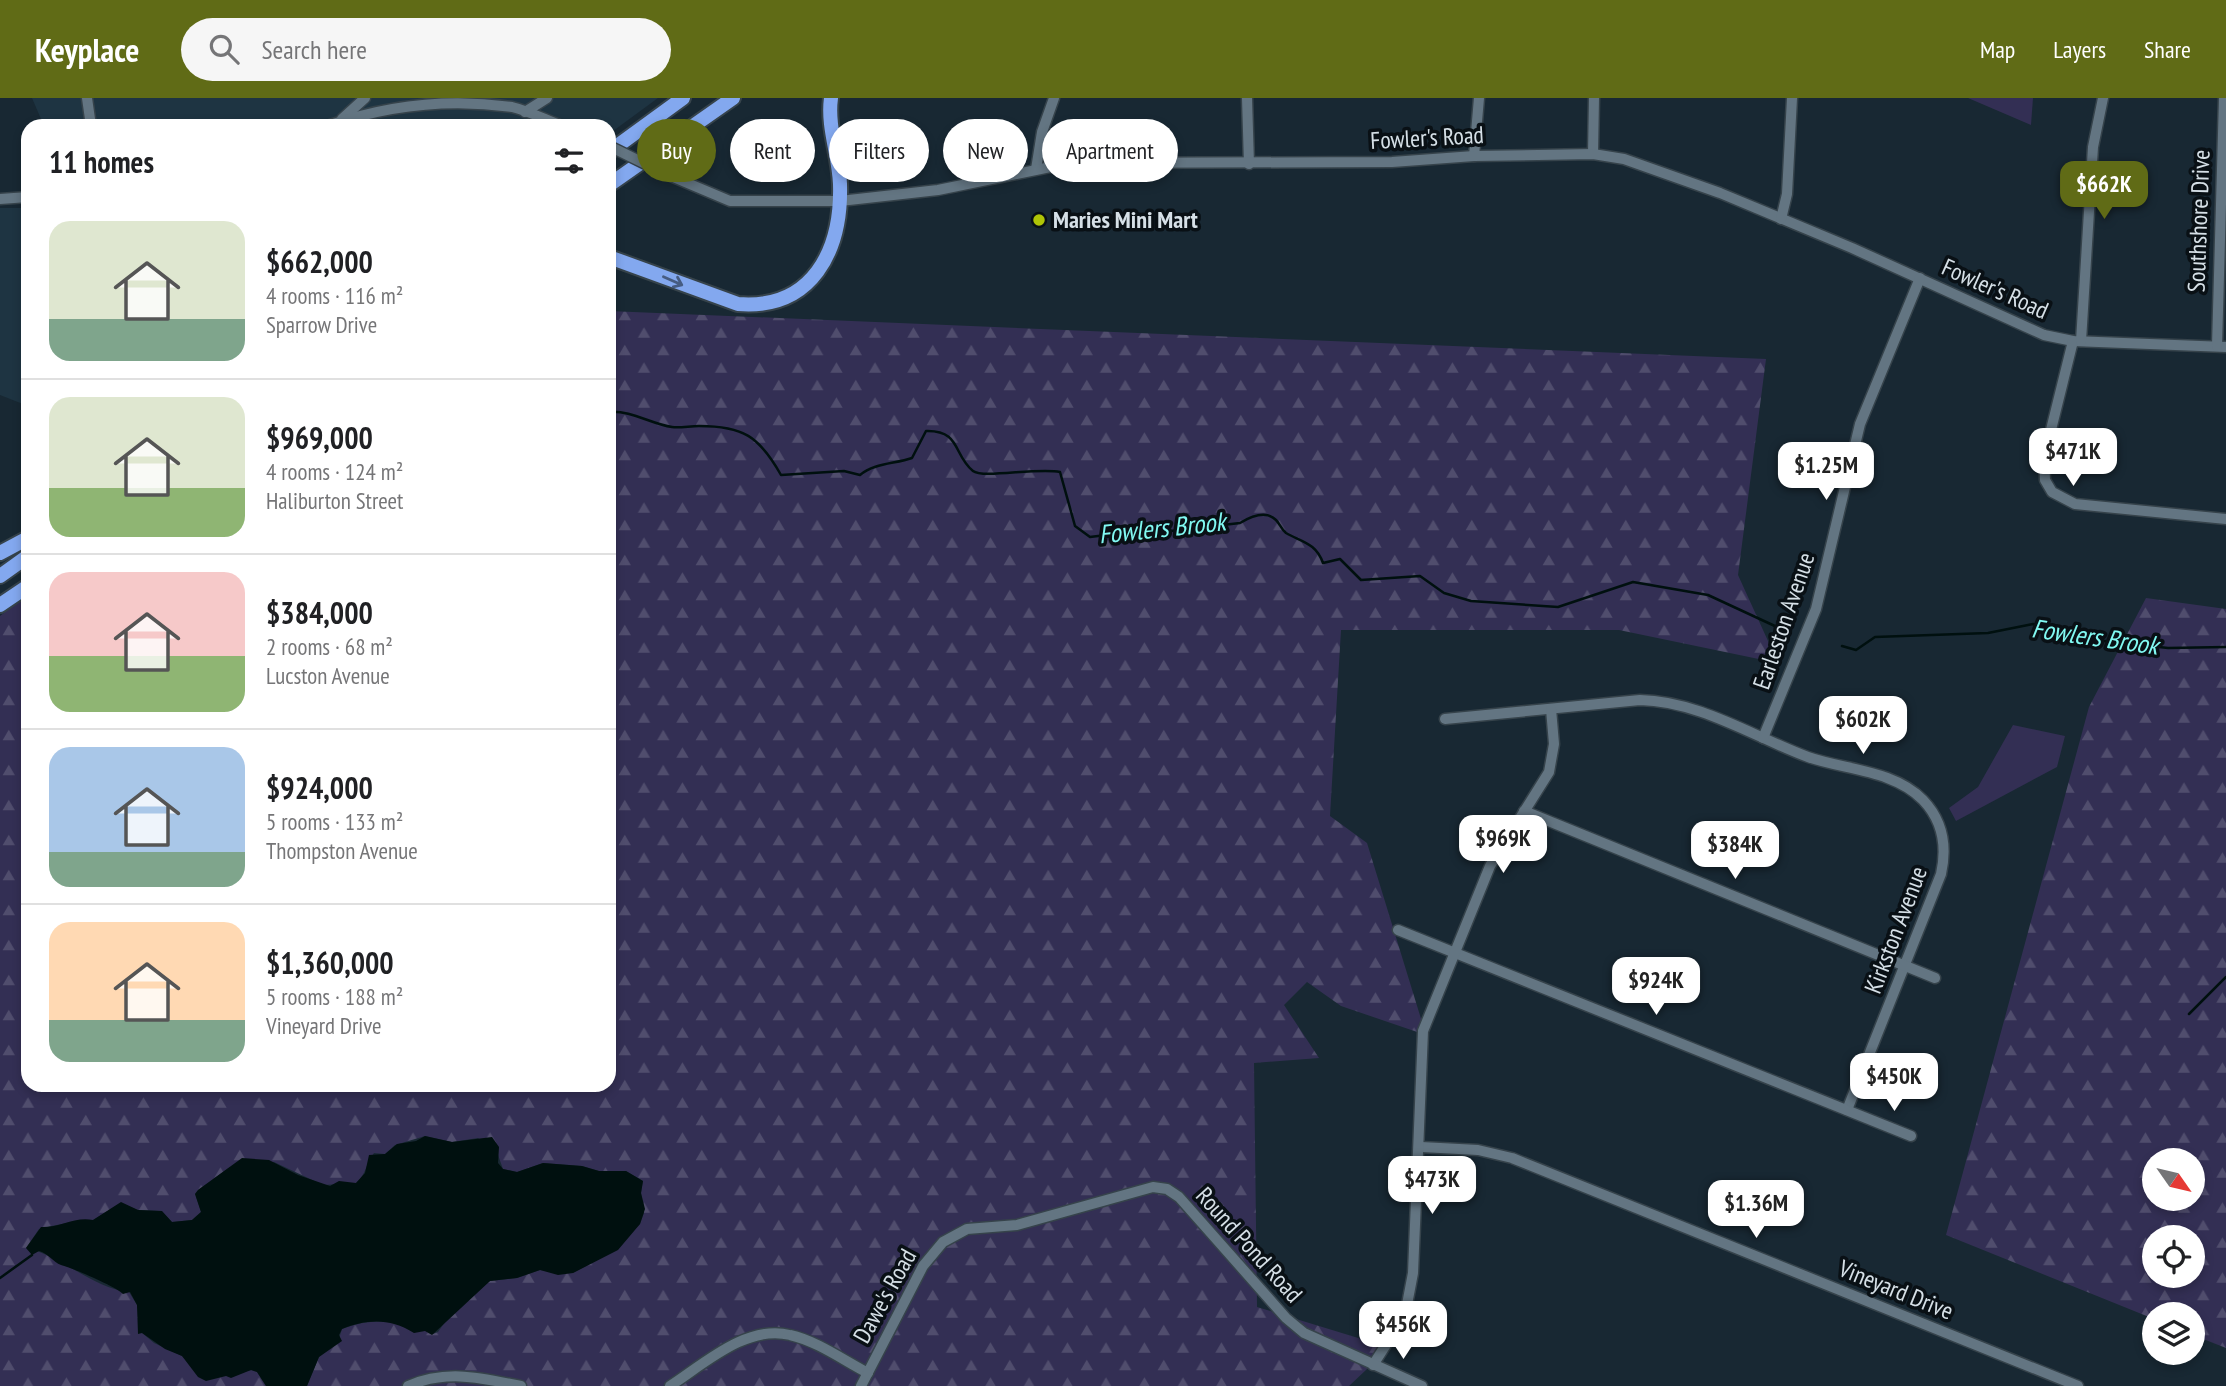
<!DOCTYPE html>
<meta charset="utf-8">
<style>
:root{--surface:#fff;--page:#f6f6f6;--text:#202124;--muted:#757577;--line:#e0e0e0;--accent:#606b16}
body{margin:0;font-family:"PT Sans Narrow",sans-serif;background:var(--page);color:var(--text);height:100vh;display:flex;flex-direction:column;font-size:26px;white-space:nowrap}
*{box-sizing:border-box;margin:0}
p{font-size:23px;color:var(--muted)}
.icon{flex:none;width:38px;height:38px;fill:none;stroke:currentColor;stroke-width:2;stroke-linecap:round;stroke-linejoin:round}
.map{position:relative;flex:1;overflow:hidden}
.sheet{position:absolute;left:21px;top:21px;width:595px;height:973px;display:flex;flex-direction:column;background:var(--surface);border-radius:21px;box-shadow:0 4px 10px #0003}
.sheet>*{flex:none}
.guide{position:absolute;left:637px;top:21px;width:665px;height:63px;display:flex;gap:14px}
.needle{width:46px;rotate:124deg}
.tools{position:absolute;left:2142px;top:1050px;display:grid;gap:14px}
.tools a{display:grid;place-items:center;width:63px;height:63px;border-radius:50%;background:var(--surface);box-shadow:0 4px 10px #0003;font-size:35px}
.price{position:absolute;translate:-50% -60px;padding:0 16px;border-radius:14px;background:#fff;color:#222;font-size:23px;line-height:46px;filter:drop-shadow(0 2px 4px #0008)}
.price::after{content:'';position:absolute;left:50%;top:42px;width:21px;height:16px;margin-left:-10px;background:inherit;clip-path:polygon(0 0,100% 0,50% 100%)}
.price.on{background:var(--accent);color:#fff}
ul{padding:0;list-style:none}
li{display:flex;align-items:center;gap:21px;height:175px;padding:0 28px}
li+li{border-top:2px solid var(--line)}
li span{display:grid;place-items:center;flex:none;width:196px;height:140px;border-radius:21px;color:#555}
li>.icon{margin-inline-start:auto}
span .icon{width:84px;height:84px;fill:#fffc;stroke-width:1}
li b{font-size:30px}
h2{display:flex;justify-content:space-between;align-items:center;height:84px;padding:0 28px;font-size:30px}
.pill{padding:0 24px;border-radius:32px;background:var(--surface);box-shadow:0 4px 10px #0003;font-size:24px;line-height:63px}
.pill.on{background:var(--accent);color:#fff}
header{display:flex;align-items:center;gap:42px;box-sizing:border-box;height:98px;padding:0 35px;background:var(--accent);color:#fff}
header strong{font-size:33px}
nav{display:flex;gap:38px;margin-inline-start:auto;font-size:24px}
.search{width:490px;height:63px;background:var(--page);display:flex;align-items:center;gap:18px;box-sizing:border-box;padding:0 24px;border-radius:38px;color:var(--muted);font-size:26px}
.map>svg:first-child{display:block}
</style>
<header>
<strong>Keyplace</strong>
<div class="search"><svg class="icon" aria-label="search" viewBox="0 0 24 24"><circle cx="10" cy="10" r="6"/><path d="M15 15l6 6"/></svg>Search here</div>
<nav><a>Map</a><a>Layers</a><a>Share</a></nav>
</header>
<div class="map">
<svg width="2226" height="1288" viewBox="0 0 2226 1288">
<defs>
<pattern id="forest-firs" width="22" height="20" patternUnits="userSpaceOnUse" patternTransform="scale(1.75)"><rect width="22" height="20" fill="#332f54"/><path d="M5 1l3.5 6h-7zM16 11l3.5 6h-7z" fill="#504d6d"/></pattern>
</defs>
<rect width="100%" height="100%" fill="#182833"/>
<g fill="#1e3442">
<polygon points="32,0 658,0 609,36 609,28 44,28"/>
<polygon points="28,107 28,308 0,297 0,110 27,110"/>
</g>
<g fill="#332f54">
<polygon points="1968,0 2033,0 2031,27"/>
<polygon points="2013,627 2065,638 2057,669 1956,723 1949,710 1978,689"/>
</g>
<g fill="url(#forest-firs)" fill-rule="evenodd">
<path d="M609,213L1766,261L1738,477L1778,565L1619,532H1341L1330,718L1367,745L1426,937L1341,908L1307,884L1284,907L1319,960L1254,965L1257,1209L1381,1247L1368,1264L1367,1271L1349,1288H307L319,1259L338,1244L342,1231C372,1219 403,1222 433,1236L438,1234L450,1217L490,1183L517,1180L540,1172L573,1175L612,1154L640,1126L644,1115L641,1095L643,1083L626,1073H599L582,1068L543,1065L517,1074L503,1071L497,1054L478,1040L452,1044L425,1038L395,1047L385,1056L374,1055C366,1065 366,1077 356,1085L323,1087L274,1064L230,1069L198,1092L195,1096L201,1114L192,1122L172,1124L161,1113L138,1112L121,1105L93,1122C86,1121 48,1128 39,1131L26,1150C62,1158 94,1191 129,1194L137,1207L141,1234L154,1245L182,1258L205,1281L252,1272L257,1274L266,1288H0V518L28,497V987H609Z"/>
<path d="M2146,500L2226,511V1250L2193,1237V1216H2154V1221L1946,1137L2089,609ZM2154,1062H2193V1101H2154ZM2154,1139H2193V1178H2154Z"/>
</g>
<path fill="#00100f" d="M425,1038L452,1044L492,1039L499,1049L498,1065L503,1071L517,1074L543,1065L582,1068L599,1073H626L643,1083L641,1095L645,1111L640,1126L618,1152L573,1175L558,1177L540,1172L517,1180L490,1183L432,1237L425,1233L414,1235C390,1220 367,1221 342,1231L339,1237L342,1243L319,1259L307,1288H266L257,1274L251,1272L231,1280L226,1278L206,1283L198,1279L182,1258L165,1251L142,1235L138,1236L137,1207L130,1194L123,1196C117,1189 72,1170 61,1167C53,1164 49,1156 39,1153L32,1157L26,1150L41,1129C59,1130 75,1118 93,1122L121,1104L138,1112L162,1113L172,1124L192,1122L201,1114L195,1096L198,1092L242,1060L269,1062L298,1077L330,1088L339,1083L356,1085L365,1075L369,1057L385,1056L397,1046L416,1043Z"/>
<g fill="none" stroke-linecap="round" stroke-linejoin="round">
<g stroke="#00100f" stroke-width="2.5">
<path d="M609,314C631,312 651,326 672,329C680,330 690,328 699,328C743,328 759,338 781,377L844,373L860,377C874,365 895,366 912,360L926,333C961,332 953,357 973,373C983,381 1038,369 1060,374L1075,428L1090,439L1106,437L1124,428L1162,434L1240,425C1250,419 1266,412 1276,422C1280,426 1281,431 1286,435C1302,444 1316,445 1323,465L1340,461L1361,482L1420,478L1444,495L1471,503L1558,509L1633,484L1708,497L1777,529"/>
<polyline points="1842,548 1856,552 1875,539 1988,535 2033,526 2095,542 2168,550 2226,549"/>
<polyline points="2189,916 2226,879"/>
<polyline points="0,1180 32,1157"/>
</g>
<defs>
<g id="minor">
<polyline points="87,0 91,28"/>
<polyline points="1247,0 1249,66"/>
<polyline points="525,14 547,0"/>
<polyline points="342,21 365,0"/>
<path d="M327,28C387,7 449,0 512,9C529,13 546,22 562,28"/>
<polyline points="1593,56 1594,0"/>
<polyline points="1474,58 1479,0"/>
<polyline points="1036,71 1042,34 1054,0"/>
<polyline points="666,76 730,103 840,103 938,92 1070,65 1392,64 1474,58 1593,56 1624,61 1720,95 1852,150 2044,237 2073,243 2226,249"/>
<polyline points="0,101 28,99"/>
<polyline points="1781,121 1787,96 1792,0"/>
<polyline points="2073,243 2044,360 2045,382 2052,394 2075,406 2226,421"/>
<polyline points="2081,243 2093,49 2103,0"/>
<polyline points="2217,248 2224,0"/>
<path d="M1445,621L1640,602C1699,603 1754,639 1808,659C1845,672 1894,672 1923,702C1943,723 1947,749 1941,776L1847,1012"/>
<polyline points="1763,640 1816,511 1860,326 1920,180"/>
<polyline points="1524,713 1935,880"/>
<polyline points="1398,832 1911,1038"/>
<polyline points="1421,1049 1478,1052 1512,1060 2078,1288"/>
<polyline points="1373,1267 1405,1217 1413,1175 1423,933 1490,768 1549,674 1554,646 1551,611"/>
<path d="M408,1288C447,1271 481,1280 521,1288"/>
<path d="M670,1288C704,1266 747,1226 790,1237C817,1243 843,1262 868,1275"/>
<polyline points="861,1288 923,1168 943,1144 967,1131 1017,1127 1153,1089 1167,1091 1179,1099 1286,1220 1304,1235 1422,1288"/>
</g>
<g id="highway">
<polyline points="609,54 683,0"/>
<polyline points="609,87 733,0"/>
<path d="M609,159L738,206C812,212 842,153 840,86C839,57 827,29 831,0"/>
<polyline points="0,455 28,440"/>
<polyline points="0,478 28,458"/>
<polyline points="0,507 28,488"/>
</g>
</defs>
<use href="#minor" stroke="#36434b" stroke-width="13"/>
<use href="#highway" stroke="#36434b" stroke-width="18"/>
<use href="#minor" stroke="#637582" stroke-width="10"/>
<use href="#highway" stroke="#83a8ef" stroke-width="14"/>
<defs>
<polyline id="minor-bridge" points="609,48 666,76"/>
</defs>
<use href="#minor-bridge" stroke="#36434b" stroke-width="13" stroke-linecap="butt"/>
<use href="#minor-bridge" stroke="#637582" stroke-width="10"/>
</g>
<defs><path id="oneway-shaft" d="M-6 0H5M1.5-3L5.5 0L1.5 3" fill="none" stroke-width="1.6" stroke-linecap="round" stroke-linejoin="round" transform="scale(1.75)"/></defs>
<use stroke="#465c82" href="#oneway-shaft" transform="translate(673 183) rotate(24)"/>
<circle fill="#afc506" stroke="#091015" stroke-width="2.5" cx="1039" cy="122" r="7"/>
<g text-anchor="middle" stroke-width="7" stroke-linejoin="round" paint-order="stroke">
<g font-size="24" fill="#d6e0e7" stroke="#091015">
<text transform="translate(1427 40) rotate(-3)" y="8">Fowler's Road</text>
<text transform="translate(2199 123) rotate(-88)" y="8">Southshore Drive</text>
<text transform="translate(1995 191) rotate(24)" y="8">Fowler's Road</text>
<text transform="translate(1784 523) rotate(-71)" y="8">Earleston Avenue</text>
<text transform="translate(1896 832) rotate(-69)" y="8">Kirkston Avenue</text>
<text transform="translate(1249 1147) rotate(48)" y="8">Round Pond Road</text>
<text transform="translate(1896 1192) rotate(22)" y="8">Vineyard Drive</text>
<text transform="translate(885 1198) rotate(-61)" y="8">Dawe's Road</text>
</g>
<g font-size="24" font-weight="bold" fill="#d6e0e7" stroke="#091015" text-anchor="start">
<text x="1053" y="130">Maries Mini Mart</text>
</g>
<g font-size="26" font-style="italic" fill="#81f9f2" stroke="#091015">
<text transform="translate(1162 430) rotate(-6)" y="9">Fowlers Brook</text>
<text transform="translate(2095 539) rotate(8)" y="9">Fowlers Brook</text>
</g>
</g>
</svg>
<div class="tools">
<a><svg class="needle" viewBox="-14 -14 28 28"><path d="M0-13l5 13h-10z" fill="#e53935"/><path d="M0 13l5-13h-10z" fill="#757577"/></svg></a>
<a><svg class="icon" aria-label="locate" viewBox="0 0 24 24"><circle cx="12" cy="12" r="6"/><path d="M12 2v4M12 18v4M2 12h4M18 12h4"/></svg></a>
<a><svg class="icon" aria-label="layers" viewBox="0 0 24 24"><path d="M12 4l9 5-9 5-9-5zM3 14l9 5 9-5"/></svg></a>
</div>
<b class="price on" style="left:2104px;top:123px">$662K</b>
<b class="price" style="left:2073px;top:390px">$471K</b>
<b class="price" style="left:1826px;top:404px">$1.25M</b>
<b class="price" style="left:1863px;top:658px">$602K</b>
<b class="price" style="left:1503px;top:777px">$969K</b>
<b class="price" style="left:1735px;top:783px">$384K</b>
<b class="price" style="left:1656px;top:919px">$924K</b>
<b class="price" style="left:1894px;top:1015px">$450K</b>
<b class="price" style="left:1432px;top:1118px">$473K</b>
<b class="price" style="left:1756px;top:1142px">$1.36M</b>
<b class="price" style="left:1403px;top:1263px">$456K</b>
<div class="guide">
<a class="pill on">Buy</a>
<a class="pill">Rent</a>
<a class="pill">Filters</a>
<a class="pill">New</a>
<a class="pill">Apartment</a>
</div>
<section class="sheet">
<h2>11 homes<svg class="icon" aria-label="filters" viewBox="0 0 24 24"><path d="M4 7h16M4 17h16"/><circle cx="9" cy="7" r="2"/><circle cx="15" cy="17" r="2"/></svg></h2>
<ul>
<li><span style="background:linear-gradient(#dfe7d0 70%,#7fa58c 0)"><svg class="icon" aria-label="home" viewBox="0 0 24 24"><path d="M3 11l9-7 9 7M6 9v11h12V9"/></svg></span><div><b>$662,000</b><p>4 rooms · 116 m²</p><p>Sparrow Drive</p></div></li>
<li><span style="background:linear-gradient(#dfe7d0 65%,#8fb573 0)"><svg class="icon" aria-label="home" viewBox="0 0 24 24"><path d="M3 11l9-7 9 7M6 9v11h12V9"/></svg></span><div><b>$969,000</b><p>4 rooms · 124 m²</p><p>Haliburton Street</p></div></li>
<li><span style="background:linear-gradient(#f6c9c9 60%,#8fb573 0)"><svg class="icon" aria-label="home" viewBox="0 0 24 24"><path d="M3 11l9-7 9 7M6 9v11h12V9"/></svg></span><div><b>$384,000</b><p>2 rooms · 68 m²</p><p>Lucston Avenue</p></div></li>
<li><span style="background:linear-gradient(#a9c7e8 75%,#7fa58c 0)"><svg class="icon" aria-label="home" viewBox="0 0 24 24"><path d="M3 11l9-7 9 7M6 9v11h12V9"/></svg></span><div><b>$924,000</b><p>5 rooms · 133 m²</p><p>Thompston Avenue</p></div></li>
<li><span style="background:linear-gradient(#ffd9b3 70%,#7fa58c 0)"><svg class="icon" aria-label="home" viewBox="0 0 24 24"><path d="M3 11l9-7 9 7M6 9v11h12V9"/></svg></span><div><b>$1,360,000</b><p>5 rooms · 188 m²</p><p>Vineyard Drive</p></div></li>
</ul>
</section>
</div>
